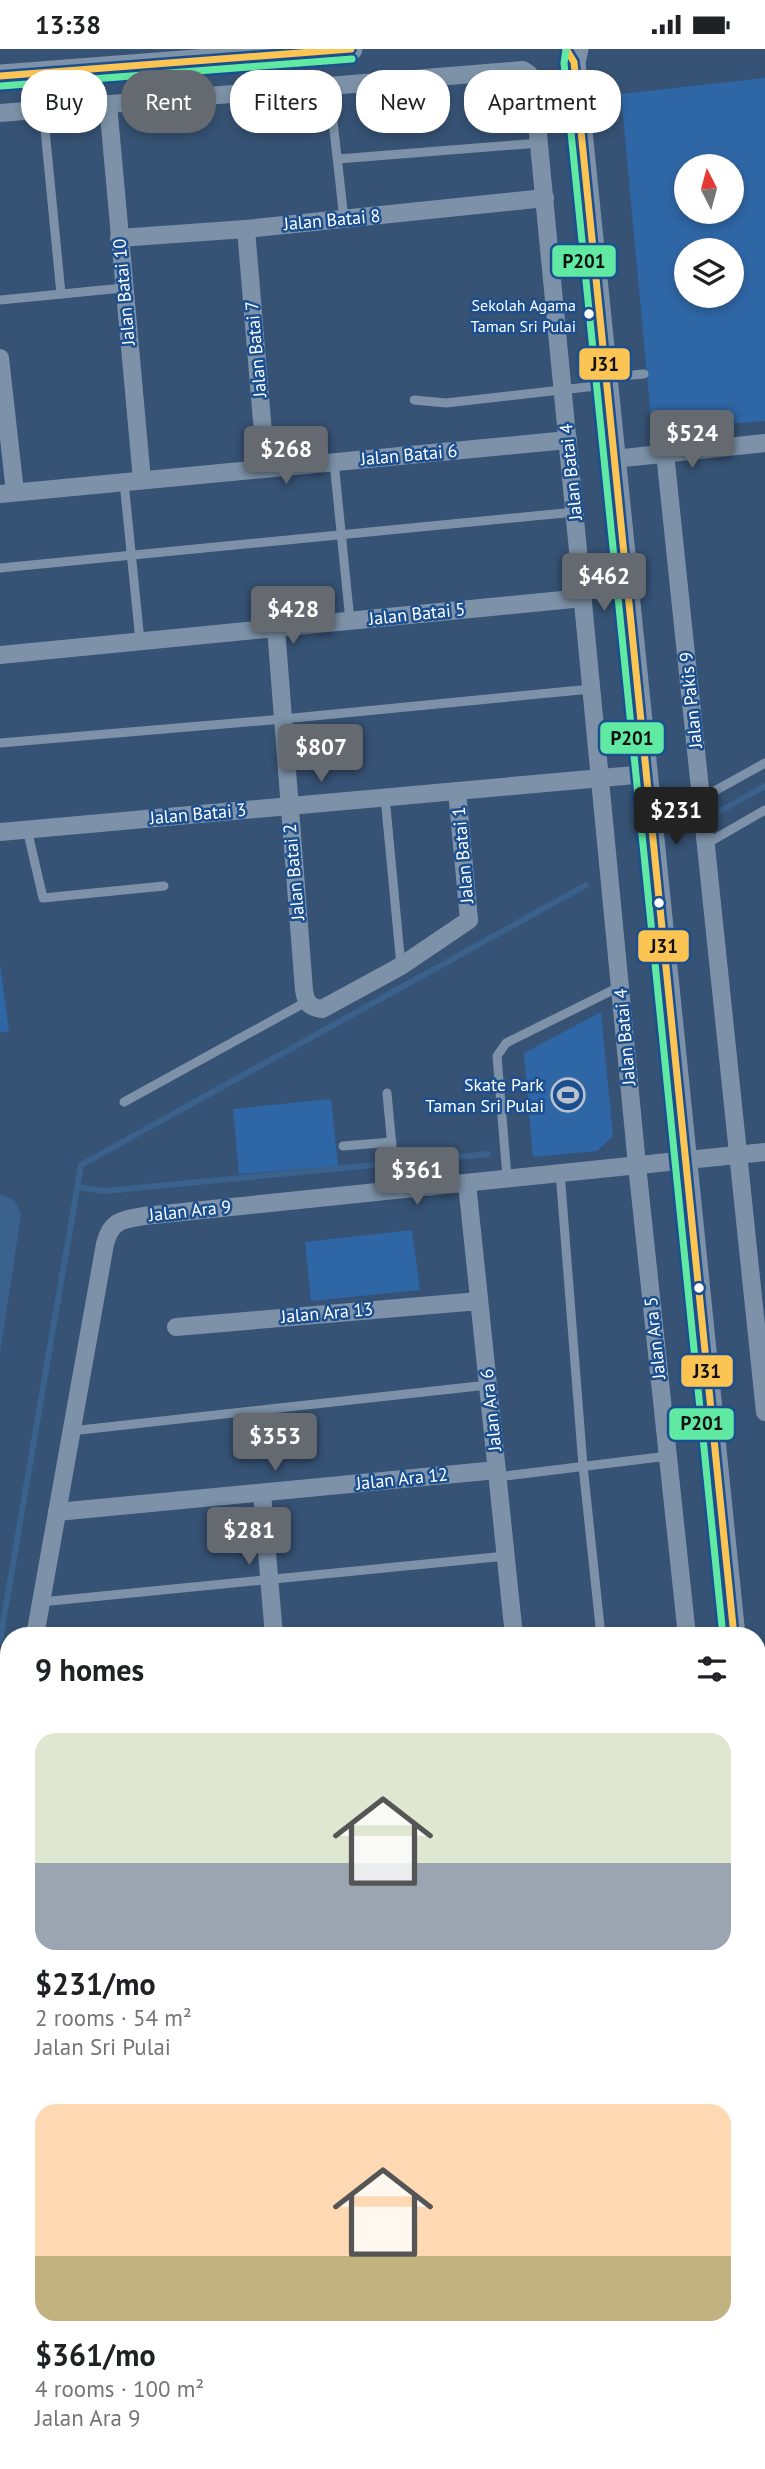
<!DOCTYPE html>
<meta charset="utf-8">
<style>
:root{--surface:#fff;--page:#f6f6f6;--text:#202124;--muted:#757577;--accent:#656970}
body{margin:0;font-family:"PT Sans",sans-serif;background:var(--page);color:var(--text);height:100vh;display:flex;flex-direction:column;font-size:26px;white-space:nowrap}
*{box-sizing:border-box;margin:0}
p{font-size:23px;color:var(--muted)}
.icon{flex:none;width:38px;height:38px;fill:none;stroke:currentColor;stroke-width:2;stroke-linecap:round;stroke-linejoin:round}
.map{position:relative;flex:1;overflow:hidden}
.side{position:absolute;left:0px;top:1578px;width:766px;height:842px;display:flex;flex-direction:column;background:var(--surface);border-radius:28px 28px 0 0;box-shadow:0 4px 10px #0003}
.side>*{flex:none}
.top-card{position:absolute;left:21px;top:21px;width:724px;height:63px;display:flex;gap:14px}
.needle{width:46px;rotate:354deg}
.buttons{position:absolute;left:674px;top:105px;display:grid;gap:14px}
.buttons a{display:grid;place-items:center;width:70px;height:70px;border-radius:50%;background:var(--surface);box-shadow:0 4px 10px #0003;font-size:35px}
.price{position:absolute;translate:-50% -60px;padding:0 16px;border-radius:7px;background:var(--accent);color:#fff;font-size:23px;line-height:46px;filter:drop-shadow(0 2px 4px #0008)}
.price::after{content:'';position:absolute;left:50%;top:42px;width:21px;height:16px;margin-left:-10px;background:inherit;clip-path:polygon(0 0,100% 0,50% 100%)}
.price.active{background:#222;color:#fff}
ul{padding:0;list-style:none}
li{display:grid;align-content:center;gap:14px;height:371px;padding:0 35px}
li span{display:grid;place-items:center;height:217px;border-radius:21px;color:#555}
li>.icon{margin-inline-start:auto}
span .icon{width:126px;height:126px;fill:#fffc;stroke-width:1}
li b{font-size:30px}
h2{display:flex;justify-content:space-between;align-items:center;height:84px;padding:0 35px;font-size:30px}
.pill{padding:0 24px;border-radius:28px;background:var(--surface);box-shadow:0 4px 10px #0003;font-size:24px;line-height:63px}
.pill.active{background:var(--accent);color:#fff}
.status{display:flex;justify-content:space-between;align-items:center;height:49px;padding:0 35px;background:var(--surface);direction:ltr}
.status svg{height:19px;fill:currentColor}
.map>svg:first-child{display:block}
</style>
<div class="status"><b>13:38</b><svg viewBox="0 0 49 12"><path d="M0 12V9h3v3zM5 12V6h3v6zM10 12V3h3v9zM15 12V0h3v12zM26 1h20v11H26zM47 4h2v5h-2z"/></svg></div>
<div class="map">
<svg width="765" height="2420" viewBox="0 0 765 2420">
<rect width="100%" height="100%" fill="#365274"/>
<g fill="#2f66a5" fill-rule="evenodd">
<path d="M765,29V372L652,381L621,45ZM686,117H732V163H686ZM686,201H732V247H686Z"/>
<polygon points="0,914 9,982 0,984"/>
<polygon points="601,963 613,1087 597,1102 533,1108 524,1004"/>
<polygon points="331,1050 338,1117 239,1125 233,1060"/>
<polygon points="412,1181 420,1241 311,1252 305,1193"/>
</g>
<path fill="#3b618d" d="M0,1145C13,1149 17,1154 21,1166L0,1305Z"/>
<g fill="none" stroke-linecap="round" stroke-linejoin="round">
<g stroke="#3b618d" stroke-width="6">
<polyline points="722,761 765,737"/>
<polyline points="77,1138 105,1142 488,1105"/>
<polyline points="0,1591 81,1116 586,836"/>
<polyline points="516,2420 521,2412"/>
</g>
<g stroke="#3b618d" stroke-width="35">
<polyline points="0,2362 9,2382"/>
<polyline points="74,2412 93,2420"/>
</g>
<g stroke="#7d92a8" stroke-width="9">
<polyline points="329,37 344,170"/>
<polyline points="43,60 61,245"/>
<polyline points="338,110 539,94"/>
<polyline points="0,251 123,239"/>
<polyline points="608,328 644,325"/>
<polyline points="414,351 446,354 605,336"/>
<polyline points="334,413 350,572"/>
<polyline points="124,433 140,592"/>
<polyline points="0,519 575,463"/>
<polyline points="0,694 283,670 591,640"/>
<polyline points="385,748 401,917"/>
<polyline points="702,749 765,714"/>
<polyline points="27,780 43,849 164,837"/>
<polyline points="706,795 765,761"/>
<polyline points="387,1044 396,1141"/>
<polyline points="124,1053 306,953"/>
<polyline points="343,1097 392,1093"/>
<polyline points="560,1123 583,1417 601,1587"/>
<polyline points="507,1128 497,1007 506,994 619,938"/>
<polyline points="71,1382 488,1336"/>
<polyline points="497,1428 668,1407"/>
<polyline points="41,1553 506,1507"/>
<polyline points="758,2119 765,2115"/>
<polyline points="758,2274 765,2274"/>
<polyline points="374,2412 400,2420"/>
<polyline points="691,2412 692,2420"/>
<polyline points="468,2420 470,2412"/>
</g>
<g stroke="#7d92a8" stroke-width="18">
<polyline points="108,55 142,431"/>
<polyline points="0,64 523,21 529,25 533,33 637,1116 687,1587"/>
<polyline points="246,180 266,420"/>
<polyline points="119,189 246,180 545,149"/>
<polyline points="0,309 15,443"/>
<polyline points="665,404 765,1363"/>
<polyline points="614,410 765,394"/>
<polyline points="0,445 568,391"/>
<path d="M276,579L304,941C306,954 309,958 322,960L401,917L469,871L457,742"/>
<polyline points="0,606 583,549"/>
<polyline points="0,783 646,725"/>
<polyline points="467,1134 514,1587"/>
<polyline points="176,1278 479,1252"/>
<polyline points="262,1444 274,1587"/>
<polyline points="57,1463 497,1421"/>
<path d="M35,1587L105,1195C111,1171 122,1171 144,1167L765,1103"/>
<polyline points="9,1729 6,1817 9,1901"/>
<polyline points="758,1961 765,1961"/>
<polyline points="758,2290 765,2289"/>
<polyline points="758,2365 763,2420"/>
<polyline points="249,2412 266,2420"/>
<polyline points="602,2412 603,2420"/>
<polyline points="505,2420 510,2412"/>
</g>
<g stroke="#7d92a8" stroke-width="23">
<polyline points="577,0 574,13 734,1587"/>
<polyline points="0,27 351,0"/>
<polyline points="758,1824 765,1895"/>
</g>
<defs>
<g id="bus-1">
<polyline points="566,0 574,13 734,1587"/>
<polyline points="0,27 351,0"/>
<polyline points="758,1824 765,1895"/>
</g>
<g id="bus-2">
<polyline points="566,0 564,14 723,1587"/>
<polyline points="1,37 352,10"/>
</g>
</defs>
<use href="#bus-1" stroke="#1b4f8f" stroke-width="12"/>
<use href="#bus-2" stroke="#1b4f8f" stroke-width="12"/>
<use href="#bus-1" stroke="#fcc553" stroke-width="7"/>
<use href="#bus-2" stroke="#60e9a3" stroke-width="7"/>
</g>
<defs>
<symbol id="stadium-ring" viewBox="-11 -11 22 22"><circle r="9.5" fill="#1b4f8f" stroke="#b9c2ce" stroke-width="1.5"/><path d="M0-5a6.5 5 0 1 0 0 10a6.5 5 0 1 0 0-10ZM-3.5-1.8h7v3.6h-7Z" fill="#b9c2ce"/></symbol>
</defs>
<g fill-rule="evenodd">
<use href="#stadium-ring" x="549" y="1027" width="38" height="38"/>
</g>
<g fill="#fff" stroke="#1b4f8f" stroke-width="2.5">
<circle cx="589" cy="265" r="6"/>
<circle cx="659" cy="854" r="6"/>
<circle cx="699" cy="1239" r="6"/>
</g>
<g text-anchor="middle" stroke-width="5" stroke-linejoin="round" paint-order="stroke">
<g font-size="16" fill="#fff" stroke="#1b4f8f" text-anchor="end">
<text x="576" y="262">Sekolah Agama<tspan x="576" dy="21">Taman Sri Pulai</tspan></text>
</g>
<g font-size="18" fill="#fff" stroke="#1b4f8f">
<text transform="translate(332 171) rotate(-5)" y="6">Jalan Batai 8</text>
<text transform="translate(124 243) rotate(-95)" y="6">Jalan Batai 10</text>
<text transform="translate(256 300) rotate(-95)" y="6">Jalan Batai 7</text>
<text transform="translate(409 406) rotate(-5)" y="6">Jalan Batai 6</text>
<text transform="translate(571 423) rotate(-96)" y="6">Jalan Batai 4</text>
<text transform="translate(417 565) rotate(-6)" y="6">Jalan Batai 5</text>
<text transform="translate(691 651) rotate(-96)" y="6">Jalan Pakis 9</text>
<text transform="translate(198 765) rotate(-5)" y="6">Jalan Batai 3</text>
<text transform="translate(463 806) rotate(-95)" y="6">Jalan Batai 1</text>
<text transform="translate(294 823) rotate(-95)" y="6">Jalan Batai 2</text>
<text transform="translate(625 988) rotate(-95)" y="6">Jalan Batai 4</text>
<text transform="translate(190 1162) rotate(-6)" y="6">Jalan Ara 9</text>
<text transform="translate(327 1264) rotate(-5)" y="6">Jalan Ara 13</text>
<text transform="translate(655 1289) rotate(-96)" y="6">Jalan Ara 5</text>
<text transform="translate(491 1361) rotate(-96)" y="6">Jalan Ara 6</text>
<text transform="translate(402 1430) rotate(-6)" y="6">Jalan Ara 12</text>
</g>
<g font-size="18" fill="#fff" stroke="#1b4f8f" text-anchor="end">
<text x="544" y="1042">Skate Park<tspan x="544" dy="21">Taman Sri Pulai</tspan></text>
</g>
</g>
<g stroke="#1b4f8f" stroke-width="2.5">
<rect x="551" y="195" width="66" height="34" rx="7" fill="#60e9a3"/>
<rect x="578" y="298" width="53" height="34" rx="7" fill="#fcc553"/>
<rect x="599" y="672" width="66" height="34" rx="7" fill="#60e9a3"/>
<rect x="637" y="880" width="53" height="34" rx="7" fill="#fcc553"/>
<rect x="680" y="1305" width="54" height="34" rx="7" fill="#fcc553"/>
<rect x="668" y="1358" width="67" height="34" rx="7" fill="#60e9a3"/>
</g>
<g font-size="19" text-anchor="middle" font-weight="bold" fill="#111">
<text x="584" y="219">P201</text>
<text x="605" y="322">J31</text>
<text x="632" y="696">P201</text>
<text x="664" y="904">J31</text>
<text x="707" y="1329">J31</text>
<text x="702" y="1381">P201</text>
</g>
</svg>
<div class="buttons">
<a><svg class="needle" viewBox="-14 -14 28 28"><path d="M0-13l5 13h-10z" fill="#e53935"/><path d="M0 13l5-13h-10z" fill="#757577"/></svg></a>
<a><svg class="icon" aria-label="layers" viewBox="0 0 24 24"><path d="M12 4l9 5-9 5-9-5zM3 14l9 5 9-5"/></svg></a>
</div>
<b class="price" style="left:692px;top:421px">$524</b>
<b class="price" style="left:286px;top:437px">$268</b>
<b class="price" style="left:604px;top:564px">$462</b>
<b class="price" style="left:293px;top:597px">$428</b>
<b class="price" style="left:321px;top:735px">$807</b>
<b class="price active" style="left:676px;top:798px">$231</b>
<b class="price" style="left:417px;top:1158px">$361</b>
<b class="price" style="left:275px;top:1424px">$353</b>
<b class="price" style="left:249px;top:1518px">$281</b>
<div class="top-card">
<a class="pill">Buy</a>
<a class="pill active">Rent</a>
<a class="pill">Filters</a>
<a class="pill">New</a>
<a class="pill">Apartment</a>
</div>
<section class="side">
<h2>9 homes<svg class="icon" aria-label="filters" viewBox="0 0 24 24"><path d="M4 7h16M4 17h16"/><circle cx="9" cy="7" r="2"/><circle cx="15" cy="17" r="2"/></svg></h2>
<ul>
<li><span style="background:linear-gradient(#dfe7d0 60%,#9aa5b1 0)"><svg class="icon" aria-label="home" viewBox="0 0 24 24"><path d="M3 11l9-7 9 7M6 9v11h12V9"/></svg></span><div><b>$231/mo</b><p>2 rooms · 54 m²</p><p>Jalan Sri Pulai</p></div></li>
<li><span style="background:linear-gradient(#ffd9b3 70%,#c2b280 0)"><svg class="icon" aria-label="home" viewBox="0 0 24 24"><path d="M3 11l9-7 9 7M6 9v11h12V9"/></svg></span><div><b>$361/mo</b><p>4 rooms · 100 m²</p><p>Jalan Ara 9</p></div></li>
</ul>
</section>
</div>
